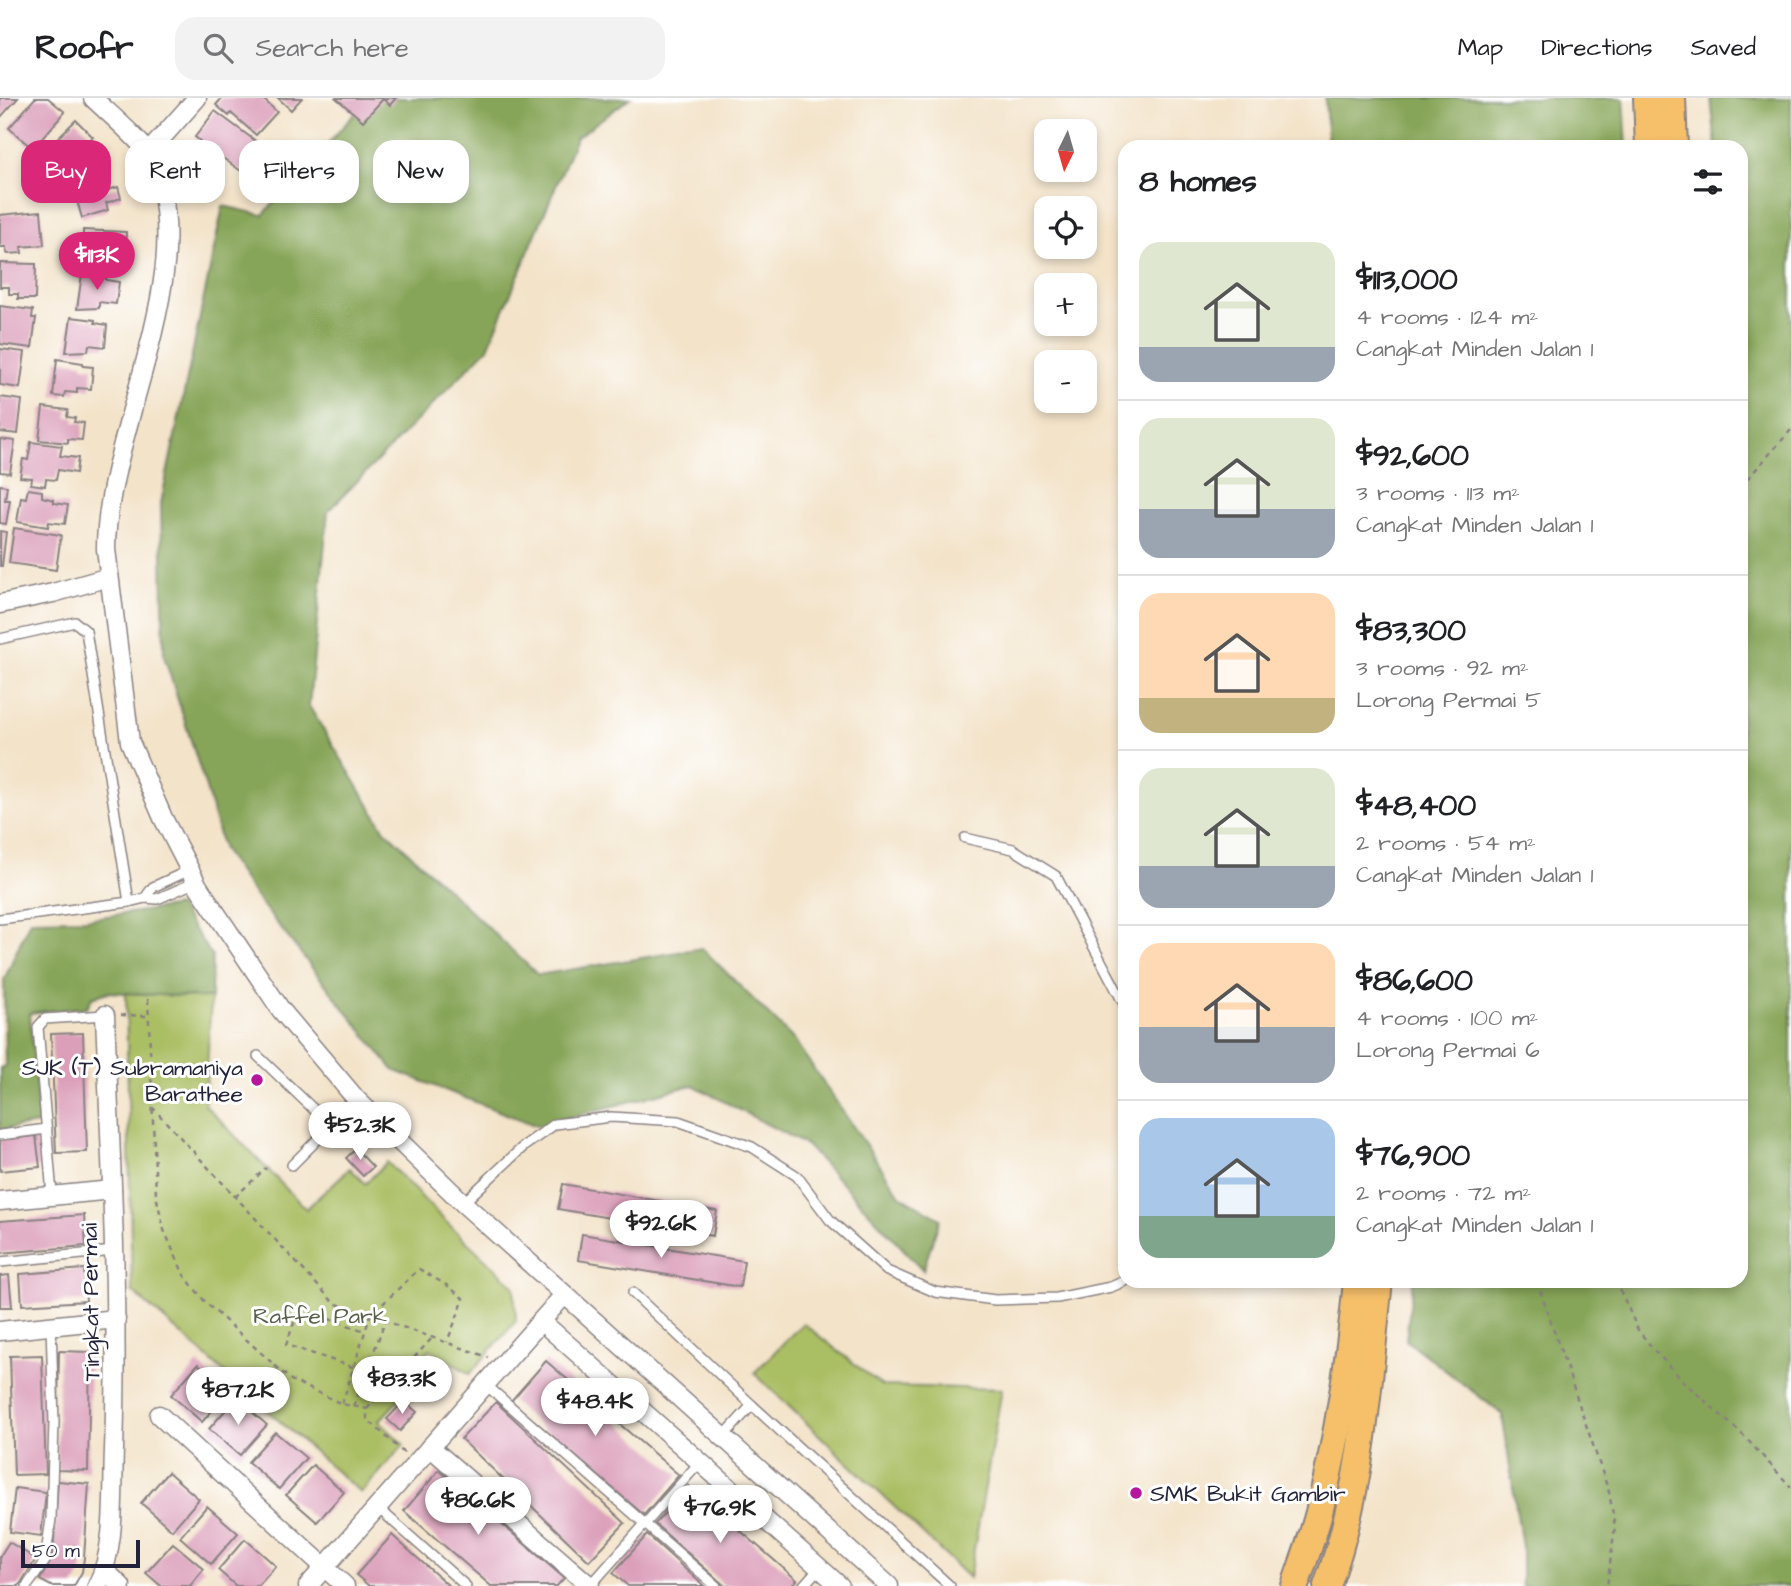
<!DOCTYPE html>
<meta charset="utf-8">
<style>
:root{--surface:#fff;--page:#f2f2f2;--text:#202124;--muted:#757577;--line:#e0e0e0;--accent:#db2777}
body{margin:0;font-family:"Architects Daughter",sans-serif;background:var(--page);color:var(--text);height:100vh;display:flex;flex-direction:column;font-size:26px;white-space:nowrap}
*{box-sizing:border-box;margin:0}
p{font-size:23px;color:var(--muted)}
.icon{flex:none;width:38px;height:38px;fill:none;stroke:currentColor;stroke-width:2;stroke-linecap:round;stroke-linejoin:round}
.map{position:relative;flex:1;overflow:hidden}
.details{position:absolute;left:1118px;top:42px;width:630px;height:1148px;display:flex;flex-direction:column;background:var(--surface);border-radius:21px;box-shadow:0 4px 10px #0003}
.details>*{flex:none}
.hud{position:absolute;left:21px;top:42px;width:665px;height:63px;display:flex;gap:14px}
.needle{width:46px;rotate:185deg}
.tools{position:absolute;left:1034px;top:21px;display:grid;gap:14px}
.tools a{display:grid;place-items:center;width:63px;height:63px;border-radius:14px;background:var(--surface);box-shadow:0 4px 10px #0003;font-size:35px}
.scale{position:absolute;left:21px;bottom:18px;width:119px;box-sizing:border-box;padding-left:7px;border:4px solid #22223b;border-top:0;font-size:19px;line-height:24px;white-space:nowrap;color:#22223b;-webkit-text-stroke:5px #fff;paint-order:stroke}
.price{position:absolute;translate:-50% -60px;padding:0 16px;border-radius:24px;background:#fff;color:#222;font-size:23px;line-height:46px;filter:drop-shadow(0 2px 4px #0008)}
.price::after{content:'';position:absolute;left:50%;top:42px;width:21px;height:16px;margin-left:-10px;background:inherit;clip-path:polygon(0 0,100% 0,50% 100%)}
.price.active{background:var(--accent);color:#fff}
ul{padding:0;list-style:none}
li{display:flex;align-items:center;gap:21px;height:175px;padding:0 21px}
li+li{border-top:2px solid var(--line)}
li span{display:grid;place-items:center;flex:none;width:196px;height:140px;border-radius:21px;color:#555}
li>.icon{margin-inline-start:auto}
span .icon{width:84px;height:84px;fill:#fffc;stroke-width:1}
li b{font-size:30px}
h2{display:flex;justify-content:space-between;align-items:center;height:84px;padding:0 21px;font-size:30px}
.pill{padding:0 24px;border-radius:21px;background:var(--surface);box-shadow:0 4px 10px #0003;font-size:24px;line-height:63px}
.pill.active{background:var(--accent);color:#fff}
header{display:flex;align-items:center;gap:42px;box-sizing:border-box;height:98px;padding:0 35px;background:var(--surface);border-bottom:2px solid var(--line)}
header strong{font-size:33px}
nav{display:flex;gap:38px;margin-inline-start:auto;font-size:24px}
.search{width:490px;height:63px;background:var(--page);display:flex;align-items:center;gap:18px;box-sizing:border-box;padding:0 24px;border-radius:21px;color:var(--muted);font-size:26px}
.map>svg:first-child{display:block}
</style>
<header>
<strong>Roofr</strong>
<div class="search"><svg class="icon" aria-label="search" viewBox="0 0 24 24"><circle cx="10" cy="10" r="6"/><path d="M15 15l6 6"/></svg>Search here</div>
<nav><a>Map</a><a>Directions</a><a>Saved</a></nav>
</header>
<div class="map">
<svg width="1791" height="1488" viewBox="0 0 1791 1488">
<rect width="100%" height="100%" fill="#fff"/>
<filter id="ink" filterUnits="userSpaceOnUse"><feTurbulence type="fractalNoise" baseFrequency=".0143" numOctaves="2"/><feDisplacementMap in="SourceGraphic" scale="14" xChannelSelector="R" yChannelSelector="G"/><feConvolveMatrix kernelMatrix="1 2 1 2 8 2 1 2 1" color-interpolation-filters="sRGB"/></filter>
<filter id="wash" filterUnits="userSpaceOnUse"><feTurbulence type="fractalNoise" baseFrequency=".00686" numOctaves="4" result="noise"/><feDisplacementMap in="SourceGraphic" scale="28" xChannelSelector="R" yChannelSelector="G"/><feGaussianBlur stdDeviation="1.57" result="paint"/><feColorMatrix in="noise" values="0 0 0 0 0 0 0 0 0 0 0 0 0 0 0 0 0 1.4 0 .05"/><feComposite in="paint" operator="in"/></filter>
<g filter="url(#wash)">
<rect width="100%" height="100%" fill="#f3e3c9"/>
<g fill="#aabe63" stroke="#66704f" stroke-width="2">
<polygon points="126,895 211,900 205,1007 306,1111 350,1070 365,1086 387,1064 444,1122 514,1188 516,1223 470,1276 430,1251 403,1283 410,1290 379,1323 404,1347 361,1395 132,1193"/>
<polygon points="803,1225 882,1288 1002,1291 969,1480 754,1275"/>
</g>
<g fill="#87a559" stroke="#54644a" stroke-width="2">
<polygon points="369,0 630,0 576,40 488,250 328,413 309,608 384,731 538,877 702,850 794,942 900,1097 940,1121 923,1172 806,1047 693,987 537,1028 393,972 256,799 223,752 206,690 164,558 161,405 223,108 263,117"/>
<polygon points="1325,0 1624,0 1627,49 1328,49"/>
<polygon points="1711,0 1791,0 1791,1488 1522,1488 1522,1449 1502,1316 1406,1242 1413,1183 1741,1183 1741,49 1716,49"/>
<polygon points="178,808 212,858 211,900 107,894 92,900 87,909 30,915 39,1026 0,1032 0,970 5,968 4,882 30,822 86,821"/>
</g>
<g id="blocks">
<g fill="#db9fba">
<polygon points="0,0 18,0 0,20"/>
<polygon points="35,0 48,0 65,14 33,51 9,30"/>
<polygon points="222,0 262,0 277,14 256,37 231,15 229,18 216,7"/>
<polygon points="278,0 302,0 291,12"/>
<polygon points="336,0 396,0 390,7 383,1 363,23"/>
<polygon points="215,13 261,47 241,73 217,56 214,59 196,53 200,43 195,39"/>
<polygon points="76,22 93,39 89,43 99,53 68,84 40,57"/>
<polygon points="84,86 86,92 99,88 101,94 118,89 121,100 106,105 108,112 82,120 73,89"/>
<polygon points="41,113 44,147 21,149 22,155 7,156 6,149 0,149 0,117"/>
<polygon points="83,132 126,134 125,163 108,162 108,167 83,166"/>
<polygon points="0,165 36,166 35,201 18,201 18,196 9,196 9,189 0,189"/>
<polygon points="82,176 106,179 106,182 119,184 116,206 99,204 99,210 77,211"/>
<polygon points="0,208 33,212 32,220 36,220 32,250 0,246"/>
<polygon points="71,219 95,222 95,225 107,227 105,249 89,247 88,253 66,254"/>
<polygon points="0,251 25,254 20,290 0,287"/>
<polygon points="57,261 83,265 83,268 93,269 91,291 77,290 77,295 65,294 64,299 53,298"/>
<polygon points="0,299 22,302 18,336 0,334"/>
<polygon points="43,309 68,312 67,319 75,320 74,324 84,325 82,342 68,341 68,345 39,342"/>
<polygon points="0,341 15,343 10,375 0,374"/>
<polygon points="31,344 62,348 60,358 78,360 76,375 58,372 56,382 46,381 45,388 31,386 32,380 20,379 23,361 28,362"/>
<polygon points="0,387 7,388 5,402 10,402 6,426 0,425"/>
<polygon points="28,391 42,393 42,399 54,402 54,405 68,407 65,426 49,424 48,429 17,424 21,399 26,400"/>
<polygon points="14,430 61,437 56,472 9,465"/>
<polygon points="0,433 6,434 2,468 0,468"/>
<polygon points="83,935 87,1054 56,1055 51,936"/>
<polygon points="36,1038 40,1069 0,1073 0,1042"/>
<polygon points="356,1051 373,1069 363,1078 346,1060"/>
<polygon points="563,1086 717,1113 713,1138 558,1111"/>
<polygon points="84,1117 86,1148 0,1155 0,1123"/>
<polygon points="582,1136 744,1163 740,1189 578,1162"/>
<polygon points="84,1171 86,1203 22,1207 20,1176"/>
<polygon points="9,1177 12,1209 0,1209 0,1178"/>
<polygon points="59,1253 90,1254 88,1373 57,1372"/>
<polygon points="42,1257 46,1376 14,1377 10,1258"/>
<polygon points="546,1263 679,1377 644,1417 511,1303"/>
<polygon points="198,1266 229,1293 202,1324 171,1297"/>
<polygon points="236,1300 267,1327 240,1357 209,1331"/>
<polygon points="404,1303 417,1314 400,1333 387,1321"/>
<polygon points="496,1304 625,1425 589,1463 461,1341"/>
<polygon points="275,1334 306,1360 279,1391 248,1364"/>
<polygon points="313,1367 344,1394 317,1424 286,1397"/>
<polygon points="439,1372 564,1480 557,1488 491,1488 404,1413"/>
<polygon points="168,1374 199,1401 172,1432 141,1405"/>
<polygon points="58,1383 89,1386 84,1460 82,1474 74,1488 51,1488 40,1482 53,1458"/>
<polygon points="689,1388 797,1482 791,1488 725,1488 655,1426"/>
<polygon points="15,1390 46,1394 41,1438 10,1434"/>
<polygon points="207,1408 238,1435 211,1466 180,1439"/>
<polygon points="392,1437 414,1457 449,1488 369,1488 356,1477"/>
<polygon points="647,1437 653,1442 704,1488 628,1488 613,1475"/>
<polygon points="245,1441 276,1468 258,1488 236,1488 218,1472"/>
<polygon points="9,1444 36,1461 19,1488 0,1488 0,1458"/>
<polygon points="173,1445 204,1471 190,1488 161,1488 146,1475"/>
</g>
</g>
</g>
<g filter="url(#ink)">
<use href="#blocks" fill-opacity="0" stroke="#8a8282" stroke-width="2"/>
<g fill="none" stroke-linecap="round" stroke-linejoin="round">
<defs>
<g id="lane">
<polyline points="0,541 75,524 86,533 129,804"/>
<polyline points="965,740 1013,751 1056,778 1125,908"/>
<polyline points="145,800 153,789 190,772"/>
<polyline points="0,821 129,804 145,800 157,801 196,784"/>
<polyline points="258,958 331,1028"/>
<polyline points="0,1037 47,1031"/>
<polyline points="292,1067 357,1002"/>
<polyline points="52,1097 38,929 45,921 105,917"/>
<polyline points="463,1105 524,1048 555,1026 611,1019 678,1023 752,1049 797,1078 830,1122 887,1173 935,1194 995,1202 1057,1200 1111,1189 1125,1183"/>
<polyline points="0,1164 114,1153"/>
<polyline points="633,1195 752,1307"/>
<polyline points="485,1286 716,1488"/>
<polyline points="723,1339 752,1307 950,1488"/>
<polyline points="377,1409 466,1488"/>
<polyline points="27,1488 45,1463 51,1421 54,1324 51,1227"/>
<polyline points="590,1488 700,1364"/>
<polyline points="803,1488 819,1470"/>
</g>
<g id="street">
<path d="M93,0C105,12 142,43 149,57C206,167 106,331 106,451L130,644L163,720L198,788L281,912L357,1002L463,1105L889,1488"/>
<polyline points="148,55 197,0"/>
<polyline points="0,506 53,495 109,479"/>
<polyline points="0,1103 112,1092"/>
<polyline points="541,1223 840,1488"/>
<polyline points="0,1233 116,1221"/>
<polyline points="159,1317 345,1488"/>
<polyline points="430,1349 590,1488"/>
<polyline points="105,1473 121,1488"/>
<path d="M97,1488C117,1448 112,1396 114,1352C119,1207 111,1062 105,917"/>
<polyline points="308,1488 564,1197"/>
</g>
<g id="primary">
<polyline points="1647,0 1649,49"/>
<polyline points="1672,0 1674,49"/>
<path d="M1295,1488C1304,1461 1315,1434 1321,1406C1339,1333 1350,1258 1357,1183"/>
<path d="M1327,1488C1363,1392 1368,1284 1379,1183"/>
</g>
</defs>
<use href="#lane" stroke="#8a8282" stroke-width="12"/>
<use href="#street" stroke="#8a8282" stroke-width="21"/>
<use href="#primary" stroke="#8a8282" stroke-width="30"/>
<g stroke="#8a8282" stroke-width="2.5" stroke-dasharray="5 5" stroke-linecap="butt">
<polyline points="1741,388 1791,332"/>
<polyline points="148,901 156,1097 164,1132 184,1177 206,1205 291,1282 342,1306 367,1311"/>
<polyline points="121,917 149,918"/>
<polyline points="152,1009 334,1205 488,1259"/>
<polyline points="235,1099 266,1070"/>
<polyline points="1539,1183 1539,1189 1609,1394 1615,1428 1607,1488"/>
<polyline points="1616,1183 1638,1232 1654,1252 1685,1285 1743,1337 1791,1389"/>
<polyline points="353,1269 286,1247 299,1211 365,1233"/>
<polyline points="342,1306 370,1218 419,1171 448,1188 464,1201 447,1244"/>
<polyline points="354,1308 385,1223"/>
<polyline points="404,1355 367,1321 367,1311 433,1239"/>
</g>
<use href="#lane" stroke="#fff" stroke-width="9"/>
<use href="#street" stroke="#fff" stroke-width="18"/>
<use href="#primary" stroke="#f6c06b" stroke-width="26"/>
</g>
</g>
<g fill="#b5179e" stroke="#fff" stroke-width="2.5">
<circle cx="257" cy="982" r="7"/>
<circle cx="1136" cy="1395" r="7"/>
</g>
<g text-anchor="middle" stroke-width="6" stroke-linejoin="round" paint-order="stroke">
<g font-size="23" fill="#22223b" stroke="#fff" text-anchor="end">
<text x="243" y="977">SJK (T) Subramaniya<tspan x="243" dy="26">Barathee</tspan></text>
<text x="1150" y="1403" text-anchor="start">SMK Bukit Gambir</text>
</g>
<g font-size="23" fill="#22223b" stroke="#fff">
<text transform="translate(90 1204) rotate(-91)" y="8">Tingkat Permai</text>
</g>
<g font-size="23" fill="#58604b" stroke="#fff">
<text x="320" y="1225">Raffel Park</text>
</g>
</g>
</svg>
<div class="tools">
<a><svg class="needle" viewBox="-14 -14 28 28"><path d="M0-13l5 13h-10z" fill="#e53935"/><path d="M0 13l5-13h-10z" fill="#757577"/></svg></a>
<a><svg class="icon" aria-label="locate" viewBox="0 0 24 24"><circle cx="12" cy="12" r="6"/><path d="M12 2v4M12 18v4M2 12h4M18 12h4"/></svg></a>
<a>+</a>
<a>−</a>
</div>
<div class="scale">50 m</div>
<b class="price active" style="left:97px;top:194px">$113K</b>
<b class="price" style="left:360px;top:1064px">$52.3K</b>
<b class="price" style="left:661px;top:1162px">$92.6K</b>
<b class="price" style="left:402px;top:1318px">$83.3K</b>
<b class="price" style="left:238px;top:1329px">$87.2K</b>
<b class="price" style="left:595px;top:1340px">$48.4K</b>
<b class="price" style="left:478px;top:1439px">$86.6K</b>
<b class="price" style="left:720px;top:1447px">$76.9K</b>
<div class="hud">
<a class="pill active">Buy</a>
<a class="pill">Rent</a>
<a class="pill">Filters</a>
<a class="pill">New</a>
</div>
<section class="details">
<h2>8 homes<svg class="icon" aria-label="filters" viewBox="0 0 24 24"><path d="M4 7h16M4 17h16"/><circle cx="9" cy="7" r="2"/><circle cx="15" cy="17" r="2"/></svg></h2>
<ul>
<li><span style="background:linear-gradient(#dfe7d0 75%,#9aa5b1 0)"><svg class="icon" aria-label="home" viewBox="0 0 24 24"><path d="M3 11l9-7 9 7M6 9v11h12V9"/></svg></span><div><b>$113,000</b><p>4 rooms · 124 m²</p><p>Cangkat Minden Jalan 1</p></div></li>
<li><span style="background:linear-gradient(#dfe7d0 65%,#9aa5b1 0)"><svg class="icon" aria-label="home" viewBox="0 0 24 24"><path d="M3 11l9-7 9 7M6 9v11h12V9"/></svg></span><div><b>$92,600</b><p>3 rooms · 113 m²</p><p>Cangkat Minden Jalan 1</p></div></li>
<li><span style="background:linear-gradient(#ffd9b3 75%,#c2b280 0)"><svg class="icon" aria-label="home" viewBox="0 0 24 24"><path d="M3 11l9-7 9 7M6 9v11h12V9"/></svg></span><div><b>$83,300</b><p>3 rooms · 92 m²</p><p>Lorong Permai 5</p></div></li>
<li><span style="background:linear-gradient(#dfe7d0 70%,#9aa5b1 0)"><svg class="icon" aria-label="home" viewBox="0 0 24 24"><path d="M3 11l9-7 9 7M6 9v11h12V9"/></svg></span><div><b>$48,400</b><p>2 rooms · 54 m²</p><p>Cangkat Minden Jalan 1</p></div></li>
<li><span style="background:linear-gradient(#ffd9b3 60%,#9aa5b1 0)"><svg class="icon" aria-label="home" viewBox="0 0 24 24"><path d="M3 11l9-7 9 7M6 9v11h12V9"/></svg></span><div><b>$86,600</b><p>4 rooms · 100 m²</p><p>Lorong Permai 6</p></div></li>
<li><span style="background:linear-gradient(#a9c7e8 70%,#7fa58c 0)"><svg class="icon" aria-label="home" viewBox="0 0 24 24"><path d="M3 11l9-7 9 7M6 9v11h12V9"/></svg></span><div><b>$76,900</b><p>2 rooms · 72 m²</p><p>Cangkat Minden Jalan 1</p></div></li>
</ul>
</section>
</div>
